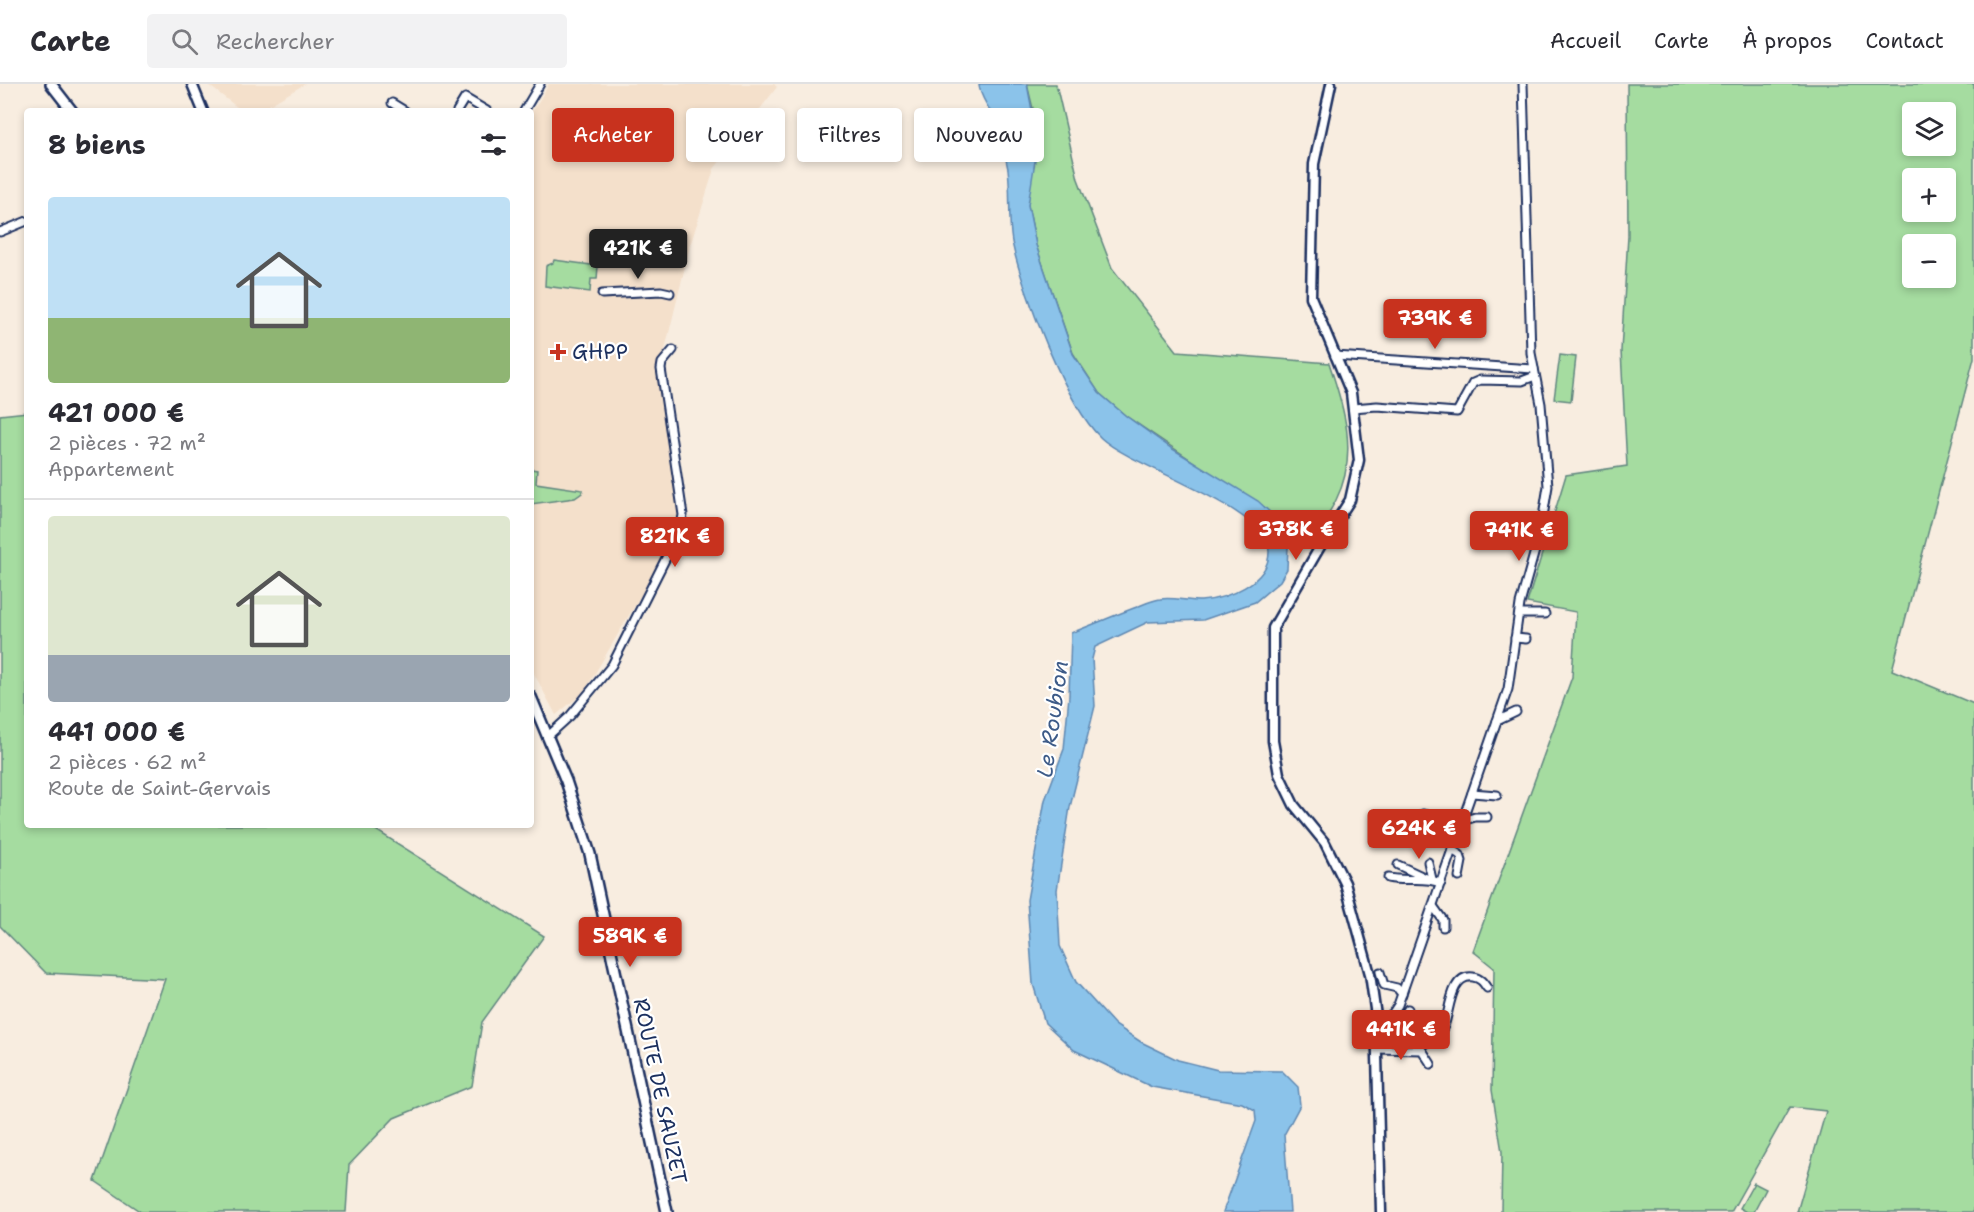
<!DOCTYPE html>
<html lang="fr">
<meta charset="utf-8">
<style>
:root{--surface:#fff;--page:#f2f2f3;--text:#2b2b33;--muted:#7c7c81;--line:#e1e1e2;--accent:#c8321e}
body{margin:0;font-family:"Shantell Sans",sans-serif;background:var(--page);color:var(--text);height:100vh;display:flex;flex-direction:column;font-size:22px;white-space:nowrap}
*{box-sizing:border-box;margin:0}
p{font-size:20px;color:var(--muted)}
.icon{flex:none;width:33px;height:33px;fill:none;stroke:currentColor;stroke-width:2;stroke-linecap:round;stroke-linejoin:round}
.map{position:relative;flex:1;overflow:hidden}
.details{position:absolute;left:24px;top:24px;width:510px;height:720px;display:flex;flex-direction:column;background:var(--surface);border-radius:6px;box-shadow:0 3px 9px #0003}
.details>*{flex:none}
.top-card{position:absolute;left:552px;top:24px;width:570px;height:54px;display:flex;gap:12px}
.fabs{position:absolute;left:1902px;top:18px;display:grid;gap:12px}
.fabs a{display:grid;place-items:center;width:54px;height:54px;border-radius:6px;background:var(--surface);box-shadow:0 3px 9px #0003;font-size:30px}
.price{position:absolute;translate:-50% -51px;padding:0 14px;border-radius:6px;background:var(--accent);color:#fff;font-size:20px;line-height:39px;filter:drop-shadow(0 2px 3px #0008)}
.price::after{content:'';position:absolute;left:50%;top:36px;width:18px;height:14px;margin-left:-9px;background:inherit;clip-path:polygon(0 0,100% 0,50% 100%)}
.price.active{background:#222;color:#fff}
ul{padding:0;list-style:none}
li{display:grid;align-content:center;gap:12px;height:318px;padding:0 24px}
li+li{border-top:2px solid var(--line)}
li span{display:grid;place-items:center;height:186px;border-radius:6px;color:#555}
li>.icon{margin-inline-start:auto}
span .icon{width:108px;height:108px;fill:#fffc;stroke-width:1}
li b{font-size:26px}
h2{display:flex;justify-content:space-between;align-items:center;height:72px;padding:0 24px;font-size:26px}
.pill{padding:0 21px;border-radius:6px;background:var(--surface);box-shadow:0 3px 9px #0003;font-size:21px;line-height:54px}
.pill.active{background:var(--accent);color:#fff}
header{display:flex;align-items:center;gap:36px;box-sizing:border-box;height:84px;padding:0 30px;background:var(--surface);border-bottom:2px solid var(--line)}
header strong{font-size:28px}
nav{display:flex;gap:33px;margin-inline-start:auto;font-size:21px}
.search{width:420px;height:54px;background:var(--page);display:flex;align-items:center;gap:15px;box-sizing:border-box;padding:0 21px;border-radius:6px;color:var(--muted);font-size:22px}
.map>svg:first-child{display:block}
</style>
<header>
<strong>Carte</strong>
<div class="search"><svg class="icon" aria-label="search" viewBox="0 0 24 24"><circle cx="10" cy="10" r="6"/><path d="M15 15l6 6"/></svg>Rechercher</div>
<nav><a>Accueil</a><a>Carte</a><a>À propos</a><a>Contact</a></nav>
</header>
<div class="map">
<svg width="1974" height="1128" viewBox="0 0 1974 1128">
<rect width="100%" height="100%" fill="#f8ede0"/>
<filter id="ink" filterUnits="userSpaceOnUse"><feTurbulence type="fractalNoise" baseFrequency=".0167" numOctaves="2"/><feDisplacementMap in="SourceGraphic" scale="12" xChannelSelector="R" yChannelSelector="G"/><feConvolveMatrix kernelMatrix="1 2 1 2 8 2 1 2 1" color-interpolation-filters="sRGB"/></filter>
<g filter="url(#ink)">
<g fill="#f4e0cb">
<polygon points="207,0 305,0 259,27 242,27"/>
<polygon points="549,0 774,0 777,3 714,85 690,162 661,282 684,438 584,608 556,631 531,584 531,30"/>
</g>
<g fill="#a5dca0" stroke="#60867f" stroke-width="1.5" fill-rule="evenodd">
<path d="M1027,0H1056L1078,95L1112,184L1177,267L1329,279C1344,323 1359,371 1336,416C1328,432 1316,448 1306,463L1284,450L1274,432L1126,332L1099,309L1073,269L1036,161L1028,121L1036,37Z"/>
<path d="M1627,0H1974V274L1892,586L1974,620V1128H1797L1826,1027L1790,1023L1731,1128H1501L1502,1068L1492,1006L1494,884L1473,867L1572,593L1576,528L1527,519L1566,391L1627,382L1621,267L1628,152ZM1912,28H1946V62H1912ZM1912,94H1946V128H1912ZM1946,160V194H1912V160Z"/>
<polygon points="554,176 598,182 597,195 591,195 590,208 545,202 546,182 553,179"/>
<polygon points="1560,271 1576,273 1571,317 1554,315"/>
<polygon points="27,328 27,741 368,741 544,852 482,938 472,1002 394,1034 349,1081 346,1128 141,1128 95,1097 165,895 46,889 0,842 0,331"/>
<polygon points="531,385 537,386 536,399 583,406 582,409 575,414 531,420"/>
<polygon points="1754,1099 1766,1105 1754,1128 1747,1128 1740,1124"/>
</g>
<path fill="#8bc3ea" stroke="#5e88b2" stroke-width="1.5" d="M979,0H1027L1038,58L1028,121L1036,161L1073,270L1099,309L1126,332L1171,364L1258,417L1274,432L1288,463L1287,485L1280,497L1255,518L1203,536L1148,538L1095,563L1092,575L1095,622L1070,723L1057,806L1060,862L1076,898L1115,941L1141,958L1178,976L1218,986L1282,987L1298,1003L1300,1021L1284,1051L1290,1128H1223L1256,1037L1255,1026L1242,1019L1152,1003L1074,966L1045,939L1033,900L1027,816L1045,716L1064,665L1069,612L1071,549C1092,541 1113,532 1134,524C1142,521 1152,516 1160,515C1173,513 1187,517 1201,517C1226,515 1269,499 1269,468C1269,424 1133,384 1101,354C1066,321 1022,206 1012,158C1008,134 1011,109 1008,85C1005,69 999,48 993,33C989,22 979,12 979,0Z"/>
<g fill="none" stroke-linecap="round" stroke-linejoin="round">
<defs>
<g id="minor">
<polyline points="392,19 405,27"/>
<polyline points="457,27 465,14 487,27"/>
<polyline points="524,27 540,0"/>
<polyline points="0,148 27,137"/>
<polyline points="602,210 661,207 670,209"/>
<polyline points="1335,272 1534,285"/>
<polyline points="1353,324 1377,322 1457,328 1473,299 1480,296 1522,297 1535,292"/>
<polyline points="1519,530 1545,530"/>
<polyline points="1515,554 1526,555"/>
<polyline points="1497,637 1516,628"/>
<polyline points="547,653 570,632 612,581 680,446 683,431 661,285 662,279 673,266"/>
<polyline points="1472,709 1497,711"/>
<polyline points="1423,730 1461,740"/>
<polyline points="1462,737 1475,733 1487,733"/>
<polyline points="1452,766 1460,771 1462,777 1459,793"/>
<polyline points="1428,778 1432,795"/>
<polyline points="1398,781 1426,794"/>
<path d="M1388,794C1407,798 1423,792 1441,799"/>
<polyline points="1433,822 1443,836 1443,843"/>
<polyline points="1380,888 1384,901 1397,904 1402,910"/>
<polyline points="1382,945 1396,943 1408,925"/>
<polyline points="1377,947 1382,945 1398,921 1508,605 1520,520 1541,445 1548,402 1541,320 1531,269 1523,0"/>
<path d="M1377,953C1397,953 1414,963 1434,957C1437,953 1442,947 1444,942C1450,928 1450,890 1473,893C1480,894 1483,898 1487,904"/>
<polyline points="1377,965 1422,966 1431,980"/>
</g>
<g id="tertiary">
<polyline points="192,0 203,27"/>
<polyline points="1331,0 1314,80 1311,213 1351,309 1359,376 1350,416 1321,461 1273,544 1273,657 1279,690 1294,721 1325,759 1345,799 1370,890 1376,932 1381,1128"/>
</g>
<g id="secondary">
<polyline points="51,0 72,27"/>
<polyline points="531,613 566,697 590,770 667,1128"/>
</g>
</defs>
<use href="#minor" stroke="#1b2f5e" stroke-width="11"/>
<use href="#tertiary" stroke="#1b2f5e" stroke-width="13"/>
<use href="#secondary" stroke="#1b2f5e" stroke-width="14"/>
<use href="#minor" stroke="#fff" stroke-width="7"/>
<use href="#tertiary" stroke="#fff" stroke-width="8"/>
<use href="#secondary" stroke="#fff" stroke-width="9"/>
</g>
</g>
<path fill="#c8321e" stroke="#fff" stroke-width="2" d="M555 259h6v6h6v6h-6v6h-6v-6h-6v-6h6z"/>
<g text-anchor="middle" stroke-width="4.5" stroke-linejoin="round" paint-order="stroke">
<g font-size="21" fill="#1b2f5e" stroke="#fff" text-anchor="start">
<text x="572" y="275">GHPP</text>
</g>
<g font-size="21" fill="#1b2f5e" stroke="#fff">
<text transform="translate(660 1007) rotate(78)" y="7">ROUTE DE SAUZET</text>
</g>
<g font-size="22" font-style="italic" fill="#3d5b88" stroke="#fff">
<text transform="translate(1052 635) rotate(-82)" y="8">Le Roubion</text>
</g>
</g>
</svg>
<div class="fabs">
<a><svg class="icon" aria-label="layers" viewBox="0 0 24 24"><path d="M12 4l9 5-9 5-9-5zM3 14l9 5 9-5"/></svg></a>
<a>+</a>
<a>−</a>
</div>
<b class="price active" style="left:638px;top:196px">421K €</b>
<b class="price" style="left:1435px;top:266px">739K €</b>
<b class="price" style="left:1296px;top:477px">378K €</b>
<b class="price" style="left:1519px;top:478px">741K €</b>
<b class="price" style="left:675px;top:484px">821K €</b>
<b class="price" style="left:1419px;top:776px">624K €</b>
<b class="price" style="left:630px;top:884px">589K €</b>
<b class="price" style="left:1401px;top:977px">441K €</b>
<div class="top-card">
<a class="pill active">Acheter</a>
<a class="pill">Louer</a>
<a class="pill">Filtres</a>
<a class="pill">Nouveau</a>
</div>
<section class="details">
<h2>8 biens<svg class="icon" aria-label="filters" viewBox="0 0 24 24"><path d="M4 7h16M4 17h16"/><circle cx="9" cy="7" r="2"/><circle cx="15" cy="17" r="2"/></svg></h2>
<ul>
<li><span style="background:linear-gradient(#bfe0f5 65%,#8fb573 0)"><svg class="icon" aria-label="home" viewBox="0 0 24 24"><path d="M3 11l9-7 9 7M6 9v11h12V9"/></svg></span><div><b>421 000 €</b><p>2 pièces · 72 m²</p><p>Appartement</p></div></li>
<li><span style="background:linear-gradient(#dfe7d0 75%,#9aa5b1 0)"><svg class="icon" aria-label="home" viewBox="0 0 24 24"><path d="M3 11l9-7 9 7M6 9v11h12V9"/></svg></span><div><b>441 000 €</b><p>2 pièces · 62 m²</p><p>Route de Saint-Gervais</p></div></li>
</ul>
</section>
</div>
